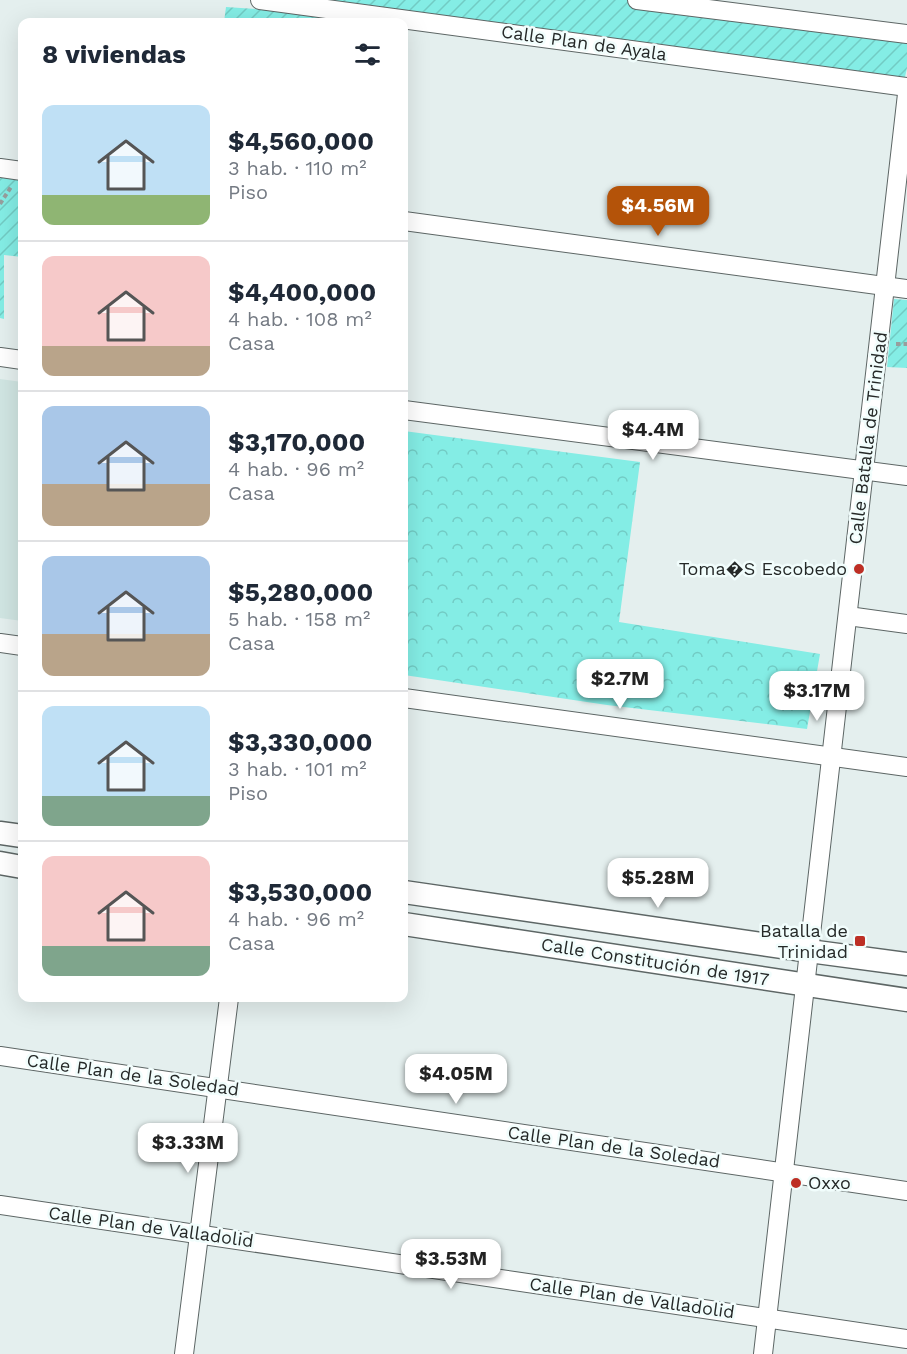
<!DOCTYPE html>
<html lang="es">
<meta charset="utf-8">
<style>
:root{--surface:#fff;--page:#f2f2f3;--text:#1f2937;--muted:#747a83;--line:#e0e1e3;--accent:#b45309}
body{margin:0;font-family:"Work Sans",sans-serif;background:var(--page);color:var(--text);height:100vh;display:flex;flex-direction:column;font-size:22px;white-space:nowrap}
*{box-sizing:border-box;margin:0}
p{font-size:20px;color:var(--muted)}
.icon{flex:none;width:33px;height:33px;fill:none;stroke:currentColor;stroke-width:2;stroke-linecap:round;stroke-linejoin:round}
.map{position:relative;flex:1;overflow:hidden}
.sheet{position:absolute;left:18px;top:18px;width:390px;height:984px;display:flex;flex-direction:column;background:var(--surface);border-radius:12px;box-shadow:0 6px 24px #0002}
.sheet>*{flex:none}
.price{position:absolute;translate:-50% -51px;padding:0 14px;border-radius:12px;background:#fff;color:#222;font-size:20px;line-height:39px;filter:drop-shadow(0 2px 3px #0008)}
.price::after{content:'';position:absolute;left:50%;top:36px;width:18px;height:14px;margin-left:-9px;background:inherit;clip-path:polygon(0 0,100% 0,50% 100%)}
.price.active{background:var(--accent);color:#fff}
ul{padding:0;list-style:none}
li{display:flex;align-items:center;gap:18px;height:150px;padding:0 24px}
li+li{border-top:2px solid var(--line)}
li span{display:grid;place-items:center;flex:none;width:168px;height:120px;border-radius:12px;color:#555}
li>.icon{margin-inline-start:auto}
span .icon{width:72px;height:72px;fill:#fffc;stroke-width:1}
li b{font-size:26px}
h2{display:flex;justify-content:space-between;align-items:center;height:72px;padding:0 24px;font-size:26px}
.map>svg:first-child{display:block}
</style>
<div class="map">
<svg width="907" height="1354" viewBox="0 0 907 1354">
<defs>
<pattern id="park-crowns" width="20" height="18" patternUnits="userSpaceOnUse" patternTransform="scale(1.5)"><rect width="20" height="18" fill="#84ede5"/><path d="M2 6a3 3 0 1 1 6 0M12 15a3 3 0 1 1 6 0" fill="none" stroke="#72cbc4"/></pattern>
<pattern id="garden-furrows" width="10" height="10" patternUnits="userSpaceOnUse" patternTransform="scale(1.5)"><rect width="10" height="10" fill="#84ede5"/><path d="M-1 1l2-2M0 10L10 0M9 11l2-2" fill="none" stroke="#72cbc4"/></pattern>
</defs>
<rect width="100%" height="100%" fill="#e4efee"/>
<polygon fill="#d0e5e2" points="0,379 22,382 22,621 0,618"/>
<polygon fill="url(#park-crowns)" points="404,431 640,462 619,622 820,654 807,729 607,705 404,675"/>
<g fill="url(#garden-furrows)">
<polygon points="282,0 637,0 907,34 907,68 903,86"/>
<polygon points="226,7 339,15 337,22 224,22"/>
<polygon points="0,176 22,179 22,257 4,255 4,319 0,318"/>
<polygon points="894,299 907,300 907,368 887,367"/>
</g>
<g fill="none" stroke-linecap="round" stroke-linejoin="round">
<defs>
<g id="minor">
<polyline points="260,0 907,87"/>
<polyline points="637,0 907,34"/>
<polyline points="0,168 22,171"/>
<polyline points="404,221 907,289"/>
<polyline points="0,357 22,360"/>
<polyline points="404,410 907,476"/>
<polyline points="848,616 907,624"/>
<polyline points="0,643 22,646"/>
<polyline points="404,698 907,767"/>
<polyline points="0,1056 907,1191"/>
<polyline points="0,1205 907,1339"/>
<polyline points="184,1354 229,998"/>
<polyline points="763,1354 907,94"/>
</g>
<g id="tertiary">
<polyline points="0,833 22,836"/>
<polyline points="0,863 22,867"/>
<polyline points="404,892 809,951 907,964"/>
<polyline points="404,924 907,1000"/>
</g>
</defs>
<use href="#minor" stroke="#5d6665" stroke-width="20"/>
<use href="#tertiary" stroke="#5d6665" stroke-width="25"/>
<g stroke="#979f9e" stroke-width="4" stroke-dasharray="4.5 3" stroke-linecap="butt">
<polyline points="0,204 11,187"/>
<polyline points="896,344 907,344"/>
</g>
<use href="#minor" stroke="#fff" stroke-width="18"/>
<use href="#tertiary" stroke="#fff" stroke-width="22"/>
</g>
<g fill="#bd2f25" stroke="#f1fdfc" stroke-width="2">
<circle cx="859" cy="569" r="6"/>
<rect x="854" y="935" width="12" height="12" rx="3"/>
<circle cx="796" cy="1183" r="6"/>
</g>
<g text-anchor="middle" stroke-width="5" stroke-linejoin="round" paint-order="stroke">
<g font-size="18" fill="#252928" stroke="#f1fdfc">
<text transform="translate(584 43) rotate(8)" y="6">Calle Plan de Ayala</text>
<text transform="translate(868 438) rotate(-83)" y="6">Calle Batalla de Trinidad</text>
<text transform="translate(655 962) rotate(9)" y="6">Calle Constitución de 1917</text>
<text transform="translate(133 1075) rotate(8)" y="6">Calle Plan de la Soledad</text>
<text transform="translate(614 1147) rotate(8)" y="6">Calle Plan de la Soledad</text>
<text transform="translate(151 1227) rotate(8)" y="6">Calle Plan de Valladolid</text>
<text transform="translate(632 1298) rotate(8)" y="6">Calle Plan de Valladolid</text>
</g>
<g font-size="18" fill="#252928" stroke="#f1fdfc" text-anchor="end">
<text x="847" y="575">Toma�S Escobedo</text>
<text x="848" y="937">Batalla de<tspan x="848" dy="21">Trinidad</tspan></text>
<text x="808" y="1189" text-anchor="start">Oxxo</text>
</g>
</g>
</svg>
<b class="price active" style="left:658px;top:237px">$4.56M</b>
<b class="price" style="left:653px;top:461px">$4.4M</b>
<b class="price" style="left:620px;top:710px">$2.7M</b>
<b class="price" style="left:817px;top:722px">$3.17M</b>
<b class="price" style="left:658px;top:909px">$5.28M</b>
<b class="price" style="left:456px;top:1105px">$4.05M</b>
<b class="price" style="left:188px;top:1174px">$3.33M</b>
<b class="price" style="left:451px;top:1290px">$3.53M</b>
<section class="sheet">
<h2>8 viviendas<svg class="icon" aria-label="filters" viewBox="0 0 24 24"><path d="M4 7h16M4 17h16"/><circle cx="9" cy="7" r="2"/><circle cx="15" cy="17" r="2"/></svg></h2>
<ul>
<li><span style="background:linear-gradient(#bfe0f5 75%,#8fb573 0)"><svg class="icon" aria-label="home" viewBox="0 0 24 24"><path d="M3 11l9-7 9 7M6 9v11h12V9"/></svg></span><div><b>$4,560,000</b><p>3 hab. · 110 m²</p><p>Piso</p></div></li>
<li><span style="background:linear-gradient(#f6c9c9 75%,#b9a48a 0)"><svg class="icon" aria-label="home" viewBox="0 0 24 24"><path d="M3 11l9-7 9 7M6 9v11h12V9"/></svg></span><div><b>$4,400,000</b><p>4 hab. · 108 m²</p><p>Casa</p></div></li>
<li><span style="background:linear-gradient(#a9c7e8 65%,#b9a48a 0)"><svg class="icon" aria-label="home" viewBox="0 0 24 24"><path d="M3 11l9-7 9 7M6 9v11h12V9"/></svg></span><div><b>$3,170,000</b><p>4 hab. · 96 m²</p><p>Casa</p></div></li>
<li><span style="background:linear-gradient(#a9c7e8 65%,#b9a48a 0)"><svg class="icon" aria-label="home" viewBox="0 0 24 24"><path d="M3 11l9-7 9 7M6 9v11h12V9"/></svg></span><div><b>$5,280,000</b><p>5 hab. · 158 m²</p><p>Casa</p></div></li>
<li><span style="background:linear-gradient(#bfe0f5 75%,#7fa58c 0)"><svg class="icon" aria-label="home" viewBox="0 0 24 24"><path d="M3 11l9-7 9 7M6 9v11h12V9"/></svg></span><div><b>$3,330,000</b><p>3 hab. · 101 m²</p><p>Piso</p></div></li>
<li><span style="background:linear-gradient(#f6c9c9 75%,#7fa58c 0)"><svg class="icon" aria-label="home" viewBox="0 0 24 24"><path d="M3 11l9-7 9 7M6 9v11h12V9"/></svg></span><div><b>$3,530,000</b><p>4 hab. · 96 m²</p><p>Casa</p></div></li>
</ul>
</section>
</div>
